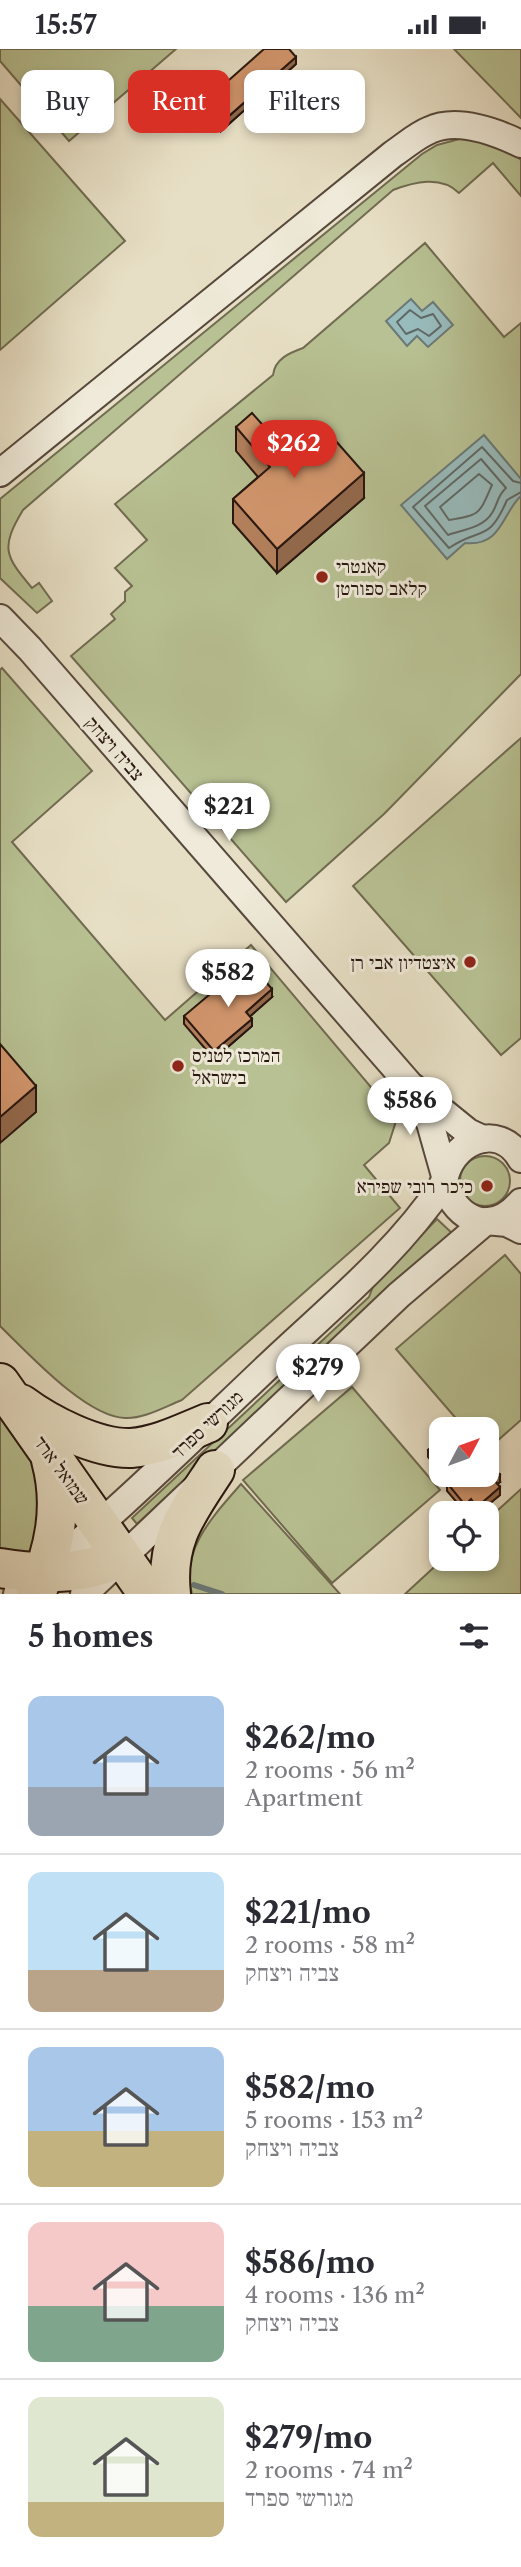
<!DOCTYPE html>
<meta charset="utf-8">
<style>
:root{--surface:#fff;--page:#f2f2f3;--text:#2b2b33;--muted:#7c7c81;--line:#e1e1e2;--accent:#d93025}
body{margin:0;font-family:"Libre Caslon Text","Frank Ruhl Libre",serif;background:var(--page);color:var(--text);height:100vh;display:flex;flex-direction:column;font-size:26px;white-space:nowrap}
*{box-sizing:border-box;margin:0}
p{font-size:23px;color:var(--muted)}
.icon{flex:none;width:38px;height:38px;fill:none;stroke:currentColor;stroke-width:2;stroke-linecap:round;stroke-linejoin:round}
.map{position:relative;height:1545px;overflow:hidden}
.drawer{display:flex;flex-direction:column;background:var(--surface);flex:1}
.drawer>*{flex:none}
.hud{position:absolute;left:21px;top:21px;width:480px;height:63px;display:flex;gap:14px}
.needle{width:46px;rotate:49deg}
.tools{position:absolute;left:429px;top:1368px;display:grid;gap:14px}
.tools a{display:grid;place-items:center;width:70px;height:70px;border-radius:14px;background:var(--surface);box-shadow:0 4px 10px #0003;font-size:35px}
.price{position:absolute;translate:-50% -60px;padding:0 16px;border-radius:24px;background:#fff;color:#222;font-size:23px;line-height:46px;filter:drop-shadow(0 2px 4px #0008)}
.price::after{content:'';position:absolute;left:50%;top:42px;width:21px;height:16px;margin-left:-10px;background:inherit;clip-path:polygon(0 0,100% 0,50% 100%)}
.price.selected{background:var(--accent);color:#fff}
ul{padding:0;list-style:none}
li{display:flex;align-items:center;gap:21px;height:175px;padding:0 28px}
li+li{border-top:2px solid var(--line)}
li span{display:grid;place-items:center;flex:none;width:196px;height:140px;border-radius:14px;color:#555}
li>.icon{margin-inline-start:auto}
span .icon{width:84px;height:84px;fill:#fffc;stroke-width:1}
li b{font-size:30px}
h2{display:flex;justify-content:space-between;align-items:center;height:84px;padding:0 28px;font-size:30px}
.pill{padding:0 24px;border-radius:14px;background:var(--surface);box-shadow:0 4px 10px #0003;font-size:24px;line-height:63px}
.pill.selected{background:var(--accent);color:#fff}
.status{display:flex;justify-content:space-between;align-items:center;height:49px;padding:0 35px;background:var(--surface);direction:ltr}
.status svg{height:19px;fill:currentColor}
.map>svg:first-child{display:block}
</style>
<div class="status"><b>15:57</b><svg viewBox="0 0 49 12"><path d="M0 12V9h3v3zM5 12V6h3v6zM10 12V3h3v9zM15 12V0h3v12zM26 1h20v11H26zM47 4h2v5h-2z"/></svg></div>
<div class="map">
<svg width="521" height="1545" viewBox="0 0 521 1545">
<rect width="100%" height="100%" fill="#e7dfc5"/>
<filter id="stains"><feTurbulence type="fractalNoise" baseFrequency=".00286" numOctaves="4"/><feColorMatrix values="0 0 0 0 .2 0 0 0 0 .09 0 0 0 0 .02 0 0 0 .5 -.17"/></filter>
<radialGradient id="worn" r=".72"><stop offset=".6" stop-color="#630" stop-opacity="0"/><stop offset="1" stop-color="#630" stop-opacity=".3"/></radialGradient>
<g fill="#b8c193" stroke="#706b51" stroke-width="2">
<polygon points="0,0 176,0 69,92 0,12"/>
<polygon points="454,0 521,0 521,69"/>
<polygon points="0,50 125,192 0,301"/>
<path d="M463,89C481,91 508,97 521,111V147L493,114L459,144C441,126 414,133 393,141L23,461C0,499 5,507 32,539L39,534L52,552L37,564L0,529V450L422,105L437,96Z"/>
<path d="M425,194L504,288L521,274V625L384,765L286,853L71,607L115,570L111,565L125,552V543L132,537L115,519L147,491L115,455L273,326C275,310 289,304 303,299Z"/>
<path d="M2,619L92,722L12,793L165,971L251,896L397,1069L389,1094L364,1116L400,1159L182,1351C164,1358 144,1370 125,1369C86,1368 28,1304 0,1277V621Z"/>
<polygon points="521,689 521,989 501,1006 353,837"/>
<circle cx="485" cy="1132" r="25"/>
<polygon points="437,1170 455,1187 389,1241 137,1475 132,1469 369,1248 374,1235"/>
<polygon points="505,1206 521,1225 521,1371 487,1401 486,1381 466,1381 396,1300"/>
<polygon points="352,1338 440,1441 332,1534 243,1431"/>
<polygon points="0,1354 44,1435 34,1511 0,1504"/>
<path d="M241,1435L340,1545H192C180,1501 213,1467 241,1435Z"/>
<polygon points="521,1440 521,1545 405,1545 443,1510 486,1510 487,1471"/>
</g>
<g fill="#98bbbc" stroke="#6b7977" stroke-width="2">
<polygon points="411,250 422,262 433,253 453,276 428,298 417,287 407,297 386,272"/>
<path d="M484,386L521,430V447C502,464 502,498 465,494L447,510L401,456Z"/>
</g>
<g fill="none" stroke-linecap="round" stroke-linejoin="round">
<g stroke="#606866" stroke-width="2">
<polygon points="410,261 421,269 433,265 441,277 429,287 418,280 406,285 397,273"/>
<path d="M481,410L506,439C497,447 498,455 492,464C483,479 462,481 448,486L425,457Z"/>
<path d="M479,425L492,436C479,465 481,466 449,471L440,458Z"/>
<path d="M521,434L513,432L482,398L413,458L449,499C481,477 488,495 507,451L521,443"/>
</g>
<polyline stroke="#6b7977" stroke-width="6" points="194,1536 222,1545"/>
<defs>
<g id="minor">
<path d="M0,424L393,105C405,97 417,86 430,81C458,68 496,83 521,95"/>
<polyline points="0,569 30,600 410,1036 468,1083 483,1090"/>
<polyline points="415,1043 430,1074 445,1127"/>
<path d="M521,1110C498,1070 448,1094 444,1134C457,1173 492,1187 521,1153"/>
<path d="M17,1545C104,1476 184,1397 264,1321C327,1261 396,1206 444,1134"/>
<polyline points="84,1545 399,1246 486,1172 507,1174 521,1181"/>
</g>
<g id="highway">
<polyline points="0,1334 148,1545"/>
<path d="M21,1355C48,1375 96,1400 131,1399C158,1397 183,1384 208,1374"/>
<path d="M0,1519C41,1526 84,1526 122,1508"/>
<path d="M36,1545C54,1500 64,1459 51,1411"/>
<path d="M171,1545C165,1491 187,1464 215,1421"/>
</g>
</defs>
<use href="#minor" stroke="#57483c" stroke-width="30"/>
<use href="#highway" stroke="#27150f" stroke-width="42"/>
<use href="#minor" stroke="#efead9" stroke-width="26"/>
<use href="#highway" stroke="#e7dfc5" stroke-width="38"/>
</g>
<g fill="#b5815e" stroke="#27150f" stroke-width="2">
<polygon points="296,15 221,82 203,62 203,54"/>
<polygon points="236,378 287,403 364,449 277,524 233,474 233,450 258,428 236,402"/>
<polygon points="227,941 272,948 250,967 252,977 214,1010 184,975 184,967"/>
<polygon points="441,1390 441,1423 428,1408 428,1401"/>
<polygon points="444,1426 486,1426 500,1433 497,1435 500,1446 477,1465 471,1458 465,1463 447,1442 447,1434 449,1432"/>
</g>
<g fill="#93694c" stroke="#27150f" stroke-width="2">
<polygon points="296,8 296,15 221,82 221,74"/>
<polygon points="364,424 364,449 277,524 277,500"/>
<polygon points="272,940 272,948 246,971 246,963"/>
<polygon points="252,970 252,977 214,1010 214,1002"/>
<polygon points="36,1037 36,1063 0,1094 0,1068"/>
<polygon points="500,1426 500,1433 494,1438 494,1431"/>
<polygon points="500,1438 500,1446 477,1465 477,1458"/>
<polygon points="471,1450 471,1458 465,1463 465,1456"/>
</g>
<g fill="#d2966d" stroke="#27150f" stroke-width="2">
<polygon points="264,0 289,0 296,8 221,74 203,54"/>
<polygon points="252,364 287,403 320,374 364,424 277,500 233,450 270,418 236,378"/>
<polygon points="253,918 272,940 246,963 252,970 214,1002 184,967 222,935 227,941"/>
<polygon points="0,995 36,1037 0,1068"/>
<polygon points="441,1390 441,1415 428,1401"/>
<polygon points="486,1410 500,1426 494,1431 500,1438 477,1458 471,1450 465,1456 447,1434 453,1429 450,1426 486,1426"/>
</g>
<g fill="#8f2418" stroke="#efead9" stroke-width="2.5">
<circle cx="322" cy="528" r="7"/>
<circle cx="470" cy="913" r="7"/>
<circle cx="178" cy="1017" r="7"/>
<circle cx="487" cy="1137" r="7"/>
</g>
<g text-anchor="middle" stroke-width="6" stroke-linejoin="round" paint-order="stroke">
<g font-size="19" fill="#27150f" stroke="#efead9" text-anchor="start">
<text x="336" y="524">קאנטרי<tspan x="336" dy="22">קלאב ספורטן</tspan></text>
<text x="456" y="920" text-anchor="end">איצטדיון אבי רן</text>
<text x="192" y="1013">המרכז לטניס<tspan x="192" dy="22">בישראל</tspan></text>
<text x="473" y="1144" text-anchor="end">כיכר רובי שפירא</text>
</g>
<g font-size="19" fill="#27150f" stroke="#efead9">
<text transform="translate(115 699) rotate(49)" y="7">צביה ויצחק</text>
<text transform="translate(207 1375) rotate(-43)" y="7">מגורשי ספרד</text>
<text transform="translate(62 1421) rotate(54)" y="7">שמואל ארד</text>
</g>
</g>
<rect width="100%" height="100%" filter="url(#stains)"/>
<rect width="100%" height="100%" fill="url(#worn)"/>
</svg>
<div class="tools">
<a><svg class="needle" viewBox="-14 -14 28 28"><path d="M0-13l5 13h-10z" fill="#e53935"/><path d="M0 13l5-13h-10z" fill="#7c7c81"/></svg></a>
<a><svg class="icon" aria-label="locate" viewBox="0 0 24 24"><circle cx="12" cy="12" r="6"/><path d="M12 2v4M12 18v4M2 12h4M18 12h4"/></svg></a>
</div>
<b class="price selected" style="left:294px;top:431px">$262</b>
<b class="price" style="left:229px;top:794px">$221</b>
<b class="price" style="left:228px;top:960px">$582</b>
<b class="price" style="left:410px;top:1088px">$586</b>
<b class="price" style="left:318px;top:1355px">$279</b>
<div class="hud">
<a class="pill">Buy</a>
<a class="pill selected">Rent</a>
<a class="pill">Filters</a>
</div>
</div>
<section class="drawer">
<h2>5 homes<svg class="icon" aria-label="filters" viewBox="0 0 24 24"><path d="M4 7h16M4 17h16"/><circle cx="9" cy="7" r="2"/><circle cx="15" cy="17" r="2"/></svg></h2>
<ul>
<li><span style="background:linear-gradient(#a9c7e8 65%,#9aa5b1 0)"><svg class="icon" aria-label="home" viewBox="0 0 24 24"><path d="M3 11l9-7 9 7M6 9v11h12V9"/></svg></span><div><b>$262/mo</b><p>2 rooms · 56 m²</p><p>Apartment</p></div></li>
<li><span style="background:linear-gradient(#bfe0f5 70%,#b9a48a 0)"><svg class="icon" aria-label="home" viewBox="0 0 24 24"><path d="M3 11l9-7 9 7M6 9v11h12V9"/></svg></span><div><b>$221/mo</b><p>2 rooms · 58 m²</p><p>צביה ויצחק</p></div></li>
<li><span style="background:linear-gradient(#a9c7e8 60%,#c2b280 0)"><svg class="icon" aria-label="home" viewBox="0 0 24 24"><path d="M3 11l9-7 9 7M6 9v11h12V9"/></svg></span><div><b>$582/mo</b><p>5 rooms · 153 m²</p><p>צביה ויצחק</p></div></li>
<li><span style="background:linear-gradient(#f6c9c9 60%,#7fa58c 0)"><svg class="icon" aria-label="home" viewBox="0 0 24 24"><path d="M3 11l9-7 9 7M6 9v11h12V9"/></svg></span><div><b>$586/mo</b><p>4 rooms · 136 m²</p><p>צביה ויצחק</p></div></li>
<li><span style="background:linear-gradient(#dfe7d0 75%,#c2b280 0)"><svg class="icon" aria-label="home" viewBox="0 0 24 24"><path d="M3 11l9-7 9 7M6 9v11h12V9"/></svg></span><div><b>$279/mo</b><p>2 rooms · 74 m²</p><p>מגורשי ספרד</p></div></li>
</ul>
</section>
